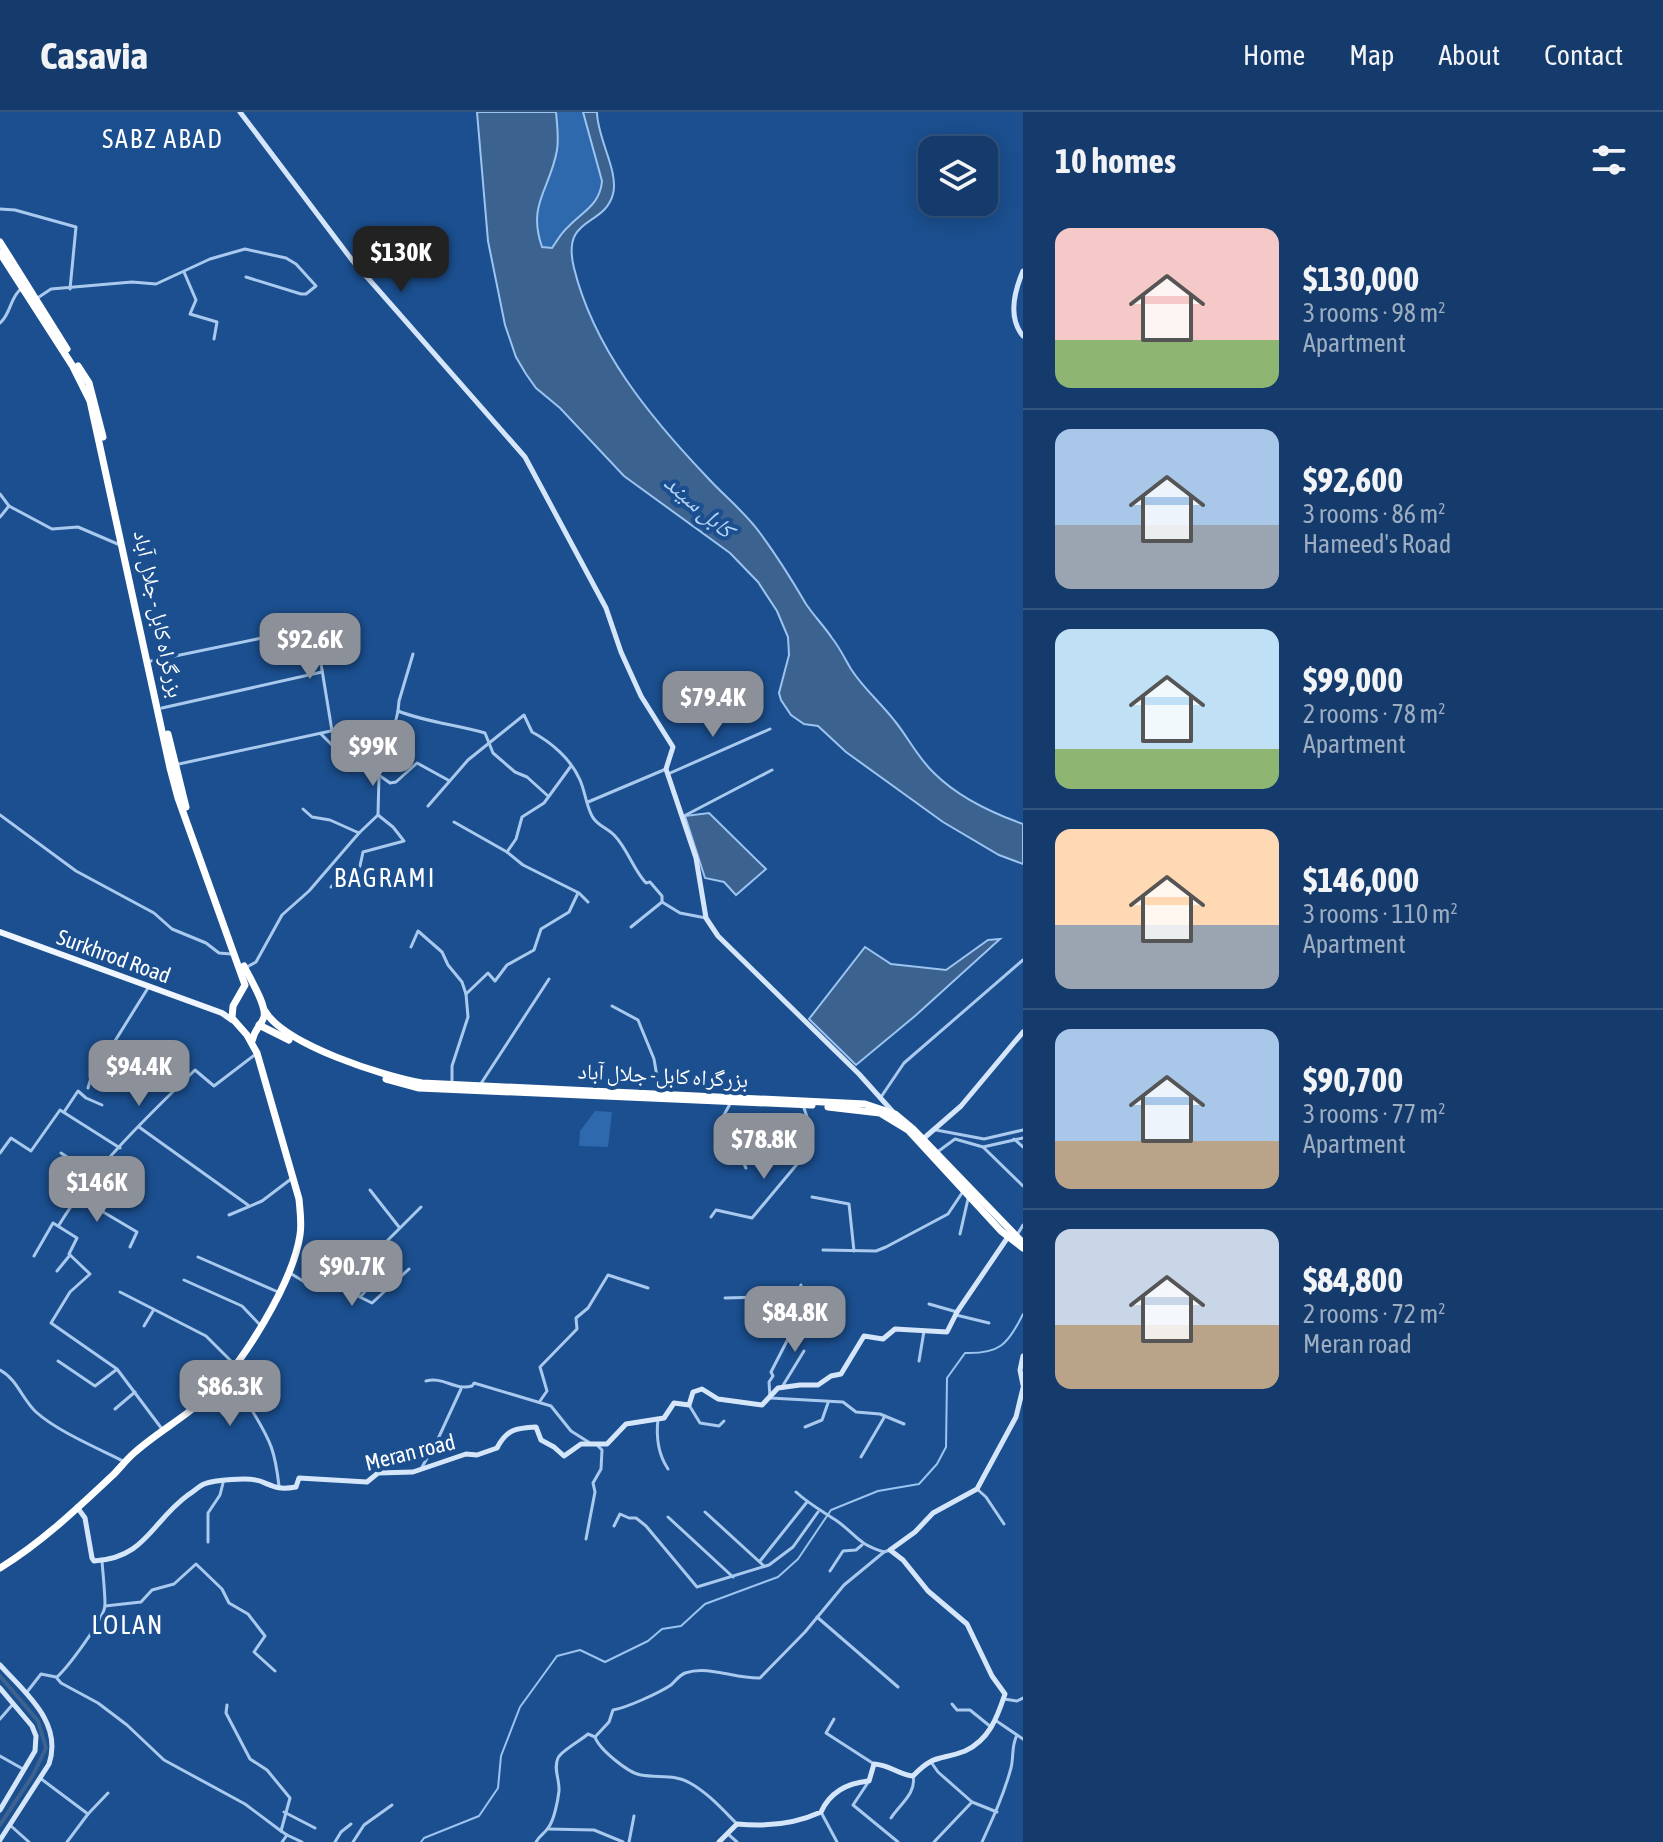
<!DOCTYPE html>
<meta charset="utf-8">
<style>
:root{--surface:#143b6b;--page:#1d4271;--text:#f1f3f6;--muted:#9dadc1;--line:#33557e;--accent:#8c9099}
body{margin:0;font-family:"Asap Condensed","Noto Naskh Arabic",sans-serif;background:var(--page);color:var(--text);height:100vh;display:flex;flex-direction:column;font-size:30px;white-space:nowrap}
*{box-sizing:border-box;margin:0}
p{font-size:26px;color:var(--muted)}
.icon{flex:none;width:44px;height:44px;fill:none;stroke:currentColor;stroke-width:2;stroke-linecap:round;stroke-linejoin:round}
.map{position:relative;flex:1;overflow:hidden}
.side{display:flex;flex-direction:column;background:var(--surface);width:640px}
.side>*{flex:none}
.buttons{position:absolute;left:918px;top:24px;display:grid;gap:16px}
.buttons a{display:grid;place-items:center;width:80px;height:80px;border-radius:16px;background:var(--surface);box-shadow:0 4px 20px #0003,0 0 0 2px var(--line);font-size:40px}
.price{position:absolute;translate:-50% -68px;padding:0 18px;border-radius:16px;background:var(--accent);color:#fff;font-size:26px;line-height:52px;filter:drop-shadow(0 2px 4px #0008)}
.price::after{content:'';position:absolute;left:50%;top:48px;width:24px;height:18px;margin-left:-12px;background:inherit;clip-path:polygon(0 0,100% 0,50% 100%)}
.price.active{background:#222;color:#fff}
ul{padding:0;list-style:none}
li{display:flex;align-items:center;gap:24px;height:200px;padding:0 32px}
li+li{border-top:2px solid var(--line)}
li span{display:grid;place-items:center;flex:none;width:224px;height:160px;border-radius:16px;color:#555}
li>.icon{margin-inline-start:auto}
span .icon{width:96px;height:96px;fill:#fffc;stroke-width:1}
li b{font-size:34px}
h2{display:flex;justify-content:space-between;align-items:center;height:96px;padding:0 32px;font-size:34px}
header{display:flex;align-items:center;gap:48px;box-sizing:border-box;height:112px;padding:0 40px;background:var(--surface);border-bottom:2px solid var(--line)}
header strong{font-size:38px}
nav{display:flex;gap:44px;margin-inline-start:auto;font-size:28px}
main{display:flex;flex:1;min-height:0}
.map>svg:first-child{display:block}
</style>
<header>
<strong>Casavia</strong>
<nav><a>Home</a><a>Map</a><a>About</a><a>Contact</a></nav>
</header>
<main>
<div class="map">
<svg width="1023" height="1730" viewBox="0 0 1023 1730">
<rect width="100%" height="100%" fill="#1b4f8f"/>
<g fill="#2e69ad">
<path d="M556,0H583L602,69C600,93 583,100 567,115C561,121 557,129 552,136L542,135C527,91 550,78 557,38C559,26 556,12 556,0Z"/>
<polygon points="595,999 612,1000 608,1035 579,1034 580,1019"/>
</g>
<g fill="#3c6290" stroke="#9cc4f0" stroke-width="2">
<path d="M477,0H556C557,12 559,26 557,38C550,78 527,92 542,135L552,136C557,129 561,121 568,115C583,99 600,93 602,69L583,0H597C597,26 619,59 613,82C604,116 561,103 574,156C594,237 650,305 706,364C723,383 745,400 760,421C777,444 792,468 806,492C814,504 824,514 832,526C840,536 845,547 851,557C863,576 880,590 894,608C908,625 918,646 934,661C958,685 992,701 1023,712V752L999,743L943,710L846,640L818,614L804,612L791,603L781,588L779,581L789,543L788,525L777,499L758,470L730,441L624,364L560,296L536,276L526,262L516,245L505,213L488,129Z"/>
<polygon points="709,701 766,757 736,783 724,770 705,766 685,704"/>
<polygon points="1000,827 915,904 856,953 809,907 865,835 891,852 946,858 988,828"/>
</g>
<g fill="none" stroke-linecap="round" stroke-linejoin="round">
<path stroke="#9cc4f0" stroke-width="2" d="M421,1730L424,1726L479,1704L498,1676L501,1644L520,1595L557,1544L580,1538L605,1550L648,1529L662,1517L681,1514L705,1492L778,1465L798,1447L831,1398L878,1379L919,1372L937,1352L946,1335L947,1266L965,1241C999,1242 1008,1233 1023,1202"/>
<polyline stroke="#3c6290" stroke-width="4" points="0,1564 38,1609 46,1636 33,1663 0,1713"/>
<g stroke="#a9c9ee" stroke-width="3">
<polyline points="0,97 15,98 76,115 70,177"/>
<polyline points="184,160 196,188 190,202 217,210 214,227"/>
<polyline points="36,187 51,177 132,170 156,172 210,147 245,137 286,146 296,152 316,174 306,182 301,182 246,165"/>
<path d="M0,211C11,202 10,185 21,177"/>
<polyline points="0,382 9,394 52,417 78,415 120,433"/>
<polyline points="0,405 9,394"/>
<polyline points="151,549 315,515 332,619"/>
<polyline points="162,596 322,560"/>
<polyline points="398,599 399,589 413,542"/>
<polyline points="321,622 334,635 362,651 390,671 396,670 417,651 448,668"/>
<polyline points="349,631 349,615"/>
<path d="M179,652L349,615L394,616L398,599C426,610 457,613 485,621L493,641L515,660L527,665L548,684"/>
<polyline points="668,662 770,617"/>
<polyline points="588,690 666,657"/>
<path d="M428,694L468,648L524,603L532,620C551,630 571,647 580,668C585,679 586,693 592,704C597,714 608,716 615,724C628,738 633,757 646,771L650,770L662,784V790"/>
<polyline points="303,697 312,705 330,708 359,721 378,703 379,664"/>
<polyline points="0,703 76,759 154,801 172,817 206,831 219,841 231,842"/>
<polyline points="684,704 772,658"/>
<polyline points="454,710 507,740 523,753 579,781 588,790"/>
<polyline points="507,740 516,727 522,705 544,691 571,654"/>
<polyline points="331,775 345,761 355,761 360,754 363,740 404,729 393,715 378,703"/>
<polyline points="631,815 662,790 680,801 706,806"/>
<polyline points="411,835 418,819 442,840 448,853 462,870 466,882 468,905 452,954 452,970"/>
<polyline points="245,856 256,850 282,803 309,779 359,721"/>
<polyline points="466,882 488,861 495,869 507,853 534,838 541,817 569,800 578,781"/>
<polyline points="612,894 638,908 654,947 660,982"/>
<polyline points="480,973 549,867"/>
<polyline points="88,976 90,969 148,876"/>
<polyline points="881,985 904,951 1023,848"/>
<polyline points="731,990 716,1018 732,1028 746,1056"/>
<polyline points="64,1000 78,979 86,986 102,993"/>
<polyline points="139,1015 248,1093"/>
<polyline points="936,1018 984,1027 1023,1018"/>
<polyline points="1014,1027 1023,1035"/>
<polyline points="983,1035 1023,1074"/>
<polyline points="0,1041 11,1026 31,1039 60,998 120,1036"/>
<polyline points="61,1041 96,1064"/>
<polyline points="936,1041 955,1027 983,1035 1023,1026"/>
<polyline points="370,1078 399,1115"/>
<polyline points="78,1085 137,1120 130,1135"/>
<polyline points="812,1085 849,1092 854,1139"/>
<polyline points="229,1103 262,1089 291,1067"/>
<polyline points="711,1105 716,1098 752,1106 798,1051 797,1045 807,1040 810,1014 803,993"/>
<path d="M59,1113C94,1055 147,1005 195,958L214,974L257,941"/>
<polyline points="960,1122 968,1087"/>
<polyline points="1017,1123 1023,1113"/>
<polyline points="347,1135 364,1152"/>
<polyline points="823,1138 876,1139 886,1135 948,1102 962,1081"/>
<polyline points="34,1144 53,1111 77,1126 69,1142 90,1162 70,1180 51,1211 117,1257 162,1317"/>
<polyline points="198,1145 278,1180"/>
<polyline points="57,1159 70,1143"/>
<polyline points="290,1161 316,1177 324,1167 372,1191 409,1157"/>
<polyline points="184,1168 242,1194 262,1215"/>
<polyline points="801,1173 786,1214 791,1221 771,1260 773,1264 769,1270 770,1286 843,1290 856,1300 880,1302 904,1312"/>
<polyline points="350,1179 364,1152 421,1095"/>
<polyline points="120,1180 206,1224 234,1252"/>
<polyline points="360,1185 397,1145"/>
<polyline points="725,1186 762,1185 793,1193"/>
<polyline points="929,1192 957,1200"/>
<polyline points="956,1203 989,1211"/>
<polyline points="144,1214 153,1199"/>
<polyline points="58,1249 95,1274 116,1258"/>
<polyline points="919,1249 924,1219"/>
<path d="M0,1258C17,1267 22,1287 36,1300C57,1319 97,1336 123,1349"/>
<path d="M426,1269C443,1264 455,1279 472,1274L474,1271L551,1294L571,1319L590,1331"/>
<polyline points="782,1275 804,1239"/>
<polyline points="207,1285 224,1303 256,1280"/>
<polyline points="540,1289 547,1279 540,1255 577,1217 576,1206 588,1196 608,1163 648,1176"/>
<polyline points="689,1293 700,1311 719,1314 724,1309"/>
<polyline points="115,1297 135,1280"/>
<path d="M253,1300C271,1330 275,1339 279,1374"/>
<path d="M658,1307C656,1324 658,1342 668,1357"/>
<polyline points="805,1315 822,1308 828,1291"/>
<polyline points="861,1345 885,1304"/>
<polyline points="422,1355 437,1329 461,1277"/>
<polyline points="977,1377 986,1385 1004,1412"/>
<path d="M796,1380C809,1392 822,1399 837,1409C858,1424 856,1431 884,1440"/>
<polyline points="705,1400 764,1454"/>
<polyline points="668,1405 733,1465"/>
<polyline points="614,1414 620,1402 629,1406 636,1406 646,1414 697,1475 769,1453 793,1435 818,1400"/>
<polyline points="586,1427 595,1380 593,1371 601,1357 602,1338 598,1334"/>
<polyline points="208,1430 208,1401 220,1383 223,1371"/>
<polyline points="760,1449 807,1390"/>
<polyline points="830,1459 843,1439 856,1438 862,1433"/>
<polyline points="105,1494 141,1490 152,1478 174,1472 196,1452 222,1477 229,1491 248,1502 265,1524 254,1540 275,1559"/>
<polyline points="817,1505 898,1575"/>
<path d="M57,1565C68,1555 105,1506 105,1493C105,1479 103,1463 102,1449"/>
<polyline points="27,1580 41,1562 56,1565 61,1571 98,1591 127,1613 164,1648 245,1692 281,1719"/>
<polyline points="1004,1587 1017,1589 1023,1586"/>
<polyline points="952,1592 957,1598 970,1598 991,1615"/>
<polyline points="227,1593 226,1601 250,1647 267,1658 290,1686 281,1719 287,1723 282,1730"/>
<polyline points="0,1607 13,1592"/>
<polyline points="834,1607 826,1621 874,1652"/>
<polyline points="995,1608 1023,1627"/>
<path d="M595,1625C599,1637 628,1661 641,1663C658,1666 676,1662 690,1671C708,1681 723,1698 737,1712"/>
<polyline points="0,1644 23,1657"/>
<polyline points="931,1650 938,1660 972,1690 934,1730"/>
<polyline points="40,1666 88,1702"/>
<polyline points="867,1672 853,1693 898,1730"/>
<polyline points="972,1690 997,1700"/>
<polyline points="284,1700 315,1716"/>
<polyline points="822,1702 837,1730"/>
<path d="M891,1706C899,1693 917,1681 913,1664"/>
<polyline points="11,1714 29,1730"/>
<polyline points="548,1717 594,1718 623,1730"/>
<polyline points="287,1723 302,1730"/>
<polyline points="729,1723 737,1730"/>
<polyline points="67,1730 88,1702 108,1681"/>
<polyline points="335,1730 341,1720 351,1712"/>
<polyline points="353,1730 364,1713 392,1693"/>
<path d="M536,1730C540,1723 544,1722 548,1716C554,1709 558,1688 559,1679C560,1668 553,1657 558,1646C561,1639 580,1629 588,1622L595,1625L609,1610L613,1598C626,1596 659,1581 671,1573C676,1569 678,1564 685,1561C709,1553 735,1567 760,1566L805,1520L844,1473L884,1440L890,1438"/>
<polyline points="629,1730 634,1704"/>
<path d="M982,1730C993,1706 1004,1682 1011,1656C1014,1644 1011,1635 1017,1623"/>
</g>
<g stroke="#d6e6fa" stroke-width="5">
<polyline points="240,0 352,148 525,345 606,496 621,540 641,584 673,635 666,657 696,746 706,806 718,824 859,962 893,1000"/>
<path d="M1023,159C1014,180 1008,206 1023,224"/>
<polyline points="923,1027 961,994 1023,920"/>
<polyline points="1023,1244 1020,1258 1023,1273"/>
<path d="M77,1395L85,1406L92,1446L94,1449C146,1446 151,1410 188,1383C193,1380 198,1375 204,1372C214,1368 249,1365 260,1369C275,1375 278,1378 296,1375L299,1366L367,1370L378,1361L413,1360L466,1342L477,1343L497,1336C507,1317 516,1316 536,1315L541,1328L554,1335L564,1344L581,1332H607L626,1312L664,1306L674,1291L689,1293L693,1280L702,1277L718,1287L762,1293L778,1276L800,1273H818L831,1264L841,1262L864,1224L883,1227L895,1217L947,1220L957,1200L1008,1125"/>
<path d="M0,1553C25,1581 63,1610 49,1652L0,1728"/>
<polyline points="0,1576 32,1614 36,1624 35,1639 0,1698"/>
<path d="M719,1730L737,1712C766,1715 795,1712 821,1700C830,1680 847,1671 869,1669L874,1652C891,1653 899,1663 913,1664C935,1641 940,1649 965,1639C989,1628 997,1606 1005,1582L992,1564L967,1512L928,1479L903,1448L890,1438L915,1420L933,1401L977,1377L1016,1305L1023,1276"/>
</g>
<polyline stroke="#f0f6ff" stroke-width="6" points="0,820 222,901 232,908"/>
<g stroke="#fff" stroke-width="7">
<polyline points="0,130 67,237"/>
<path d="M0,141L72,253L90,289L170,656L178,686L245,873L233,894L232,906L247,923L257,941L299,1087C300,1099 302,1111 300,1123C293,1170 242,1254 207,1285C184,1306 156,1321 134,1341C126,1348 120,1356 113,1363C78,1396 41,1431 0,1456"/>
<polyline points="78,254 89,271 103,325"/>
<polyline points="168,622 186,695"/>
<path d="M244,854C249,865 267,893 264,905C261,914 255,916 252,929"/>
<path d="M265,899C285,933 383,964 422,971L865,992L895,1002L913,1017L1023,1131"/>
<polyline points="259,913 289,928"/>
<polyline points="386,967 419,976 812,993"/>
<polyline points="828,995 880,1001 908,1018 1001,1119 1023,1136"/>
</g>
</g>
<g text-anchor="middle" stroke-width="8" stroke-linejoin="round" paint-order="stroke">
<g font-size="22" fill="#fff" stroke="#1b4f8f">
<text transform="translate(159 502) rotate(78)" y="8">بزرگراه کابل- جلال آباد</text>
<text transform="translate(114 844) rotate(20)" y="8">Surkhrod Road</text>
<text transform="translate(663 963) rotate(3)" y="8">بزرگراه کابل- جلال آباد</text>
<text transform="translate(410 1340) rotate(-14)" y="8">Meran road</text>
</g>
<g font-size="24" font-style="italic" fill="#b5d3f5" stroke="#1b4f8f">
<text transform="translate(699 394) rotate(41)" y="8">کابل سيند</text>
</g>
<g font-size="26" letter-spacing="2" fill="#fff" stroke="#1b4f8f">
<text x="163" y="36">SABZ ABAD</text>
<text x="385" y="775">BAGRAMI</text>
<text x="128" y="1522">LOLAN</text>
</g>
</g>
</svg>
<div class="buttons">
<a><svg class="icon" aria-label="layers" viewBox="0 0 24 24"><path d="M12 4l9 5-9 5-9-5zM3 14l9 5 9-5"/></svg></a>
</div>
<b class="price active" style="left:401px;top:182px">$130K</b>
<b class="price" style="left:310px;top:569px">$92.6K</b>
<b class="price" style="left:713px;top:627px">$79.4K</b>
<b class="price" style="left:373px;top:676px">$99K</b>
<b class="price" style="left:139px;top:996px">$94.4K</b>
<b class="price" style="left:764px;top:1069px">$78.8K</b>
<b class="price" style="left:97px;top:1112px">$146K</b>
<b class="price" style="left:352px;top:1196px">$90.7K</b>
<b class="price" style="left:795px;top:1242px">$84.8K</b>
<b class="price" style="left:230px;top:1316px">$86.3K</b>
</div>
<section class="side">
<h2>10 homes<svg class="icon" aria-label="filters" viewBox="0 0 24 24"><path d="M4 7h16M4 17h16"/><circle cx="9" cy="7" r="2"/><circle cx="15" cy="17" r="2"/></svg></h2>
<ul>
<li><span style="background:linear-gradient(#f6c9c9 70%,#8fb573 0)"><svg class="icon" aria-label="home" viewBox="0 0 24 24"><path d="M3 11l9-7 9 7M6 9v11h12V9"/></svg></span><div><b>$130,000</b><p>3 rooms · 98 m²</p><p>Apartment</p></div></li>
<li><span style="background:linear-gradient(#a9c7e8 60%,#9aa5b1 0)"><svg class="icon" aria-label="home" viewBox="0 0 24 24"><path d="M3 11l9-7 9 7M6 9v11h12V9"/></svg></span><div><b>$92,600</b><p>3 rooms · 86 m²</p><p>Hameed's Road</p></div></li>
<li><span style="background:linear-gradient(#bfe0f5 75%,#8fb573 0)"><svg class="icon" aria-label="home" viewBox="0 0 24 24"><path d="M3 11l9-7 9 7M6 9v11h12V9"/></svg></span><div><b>$99,000</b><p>2 rooms · 78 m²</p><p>Apartment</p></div></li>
<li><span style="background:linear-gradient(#ffd9b3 60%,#9aa5b1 0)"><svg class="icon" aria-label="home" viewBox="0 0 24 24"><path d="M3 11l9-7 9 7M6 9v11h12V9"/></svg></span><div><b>$146,000</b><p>3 rooms · 110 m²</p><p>Apartment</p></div></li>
<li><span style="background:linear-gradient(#a9c7e8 70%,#b9a48a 0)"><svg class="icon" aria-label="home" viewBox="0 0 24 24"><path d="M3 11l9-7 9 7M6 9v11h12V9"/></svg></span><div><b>$90,700</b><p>3 rooms · 77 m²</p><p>Apartment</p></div></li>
<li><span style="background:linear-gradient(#c9d6e8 60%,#b9a48a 0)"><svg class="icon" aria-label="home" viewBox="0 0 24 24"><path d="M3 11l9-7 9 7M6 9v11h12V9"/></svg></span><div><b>$84,800</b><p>2 rooms · 72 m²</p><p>Meran road</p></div></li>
</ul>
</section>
</main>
